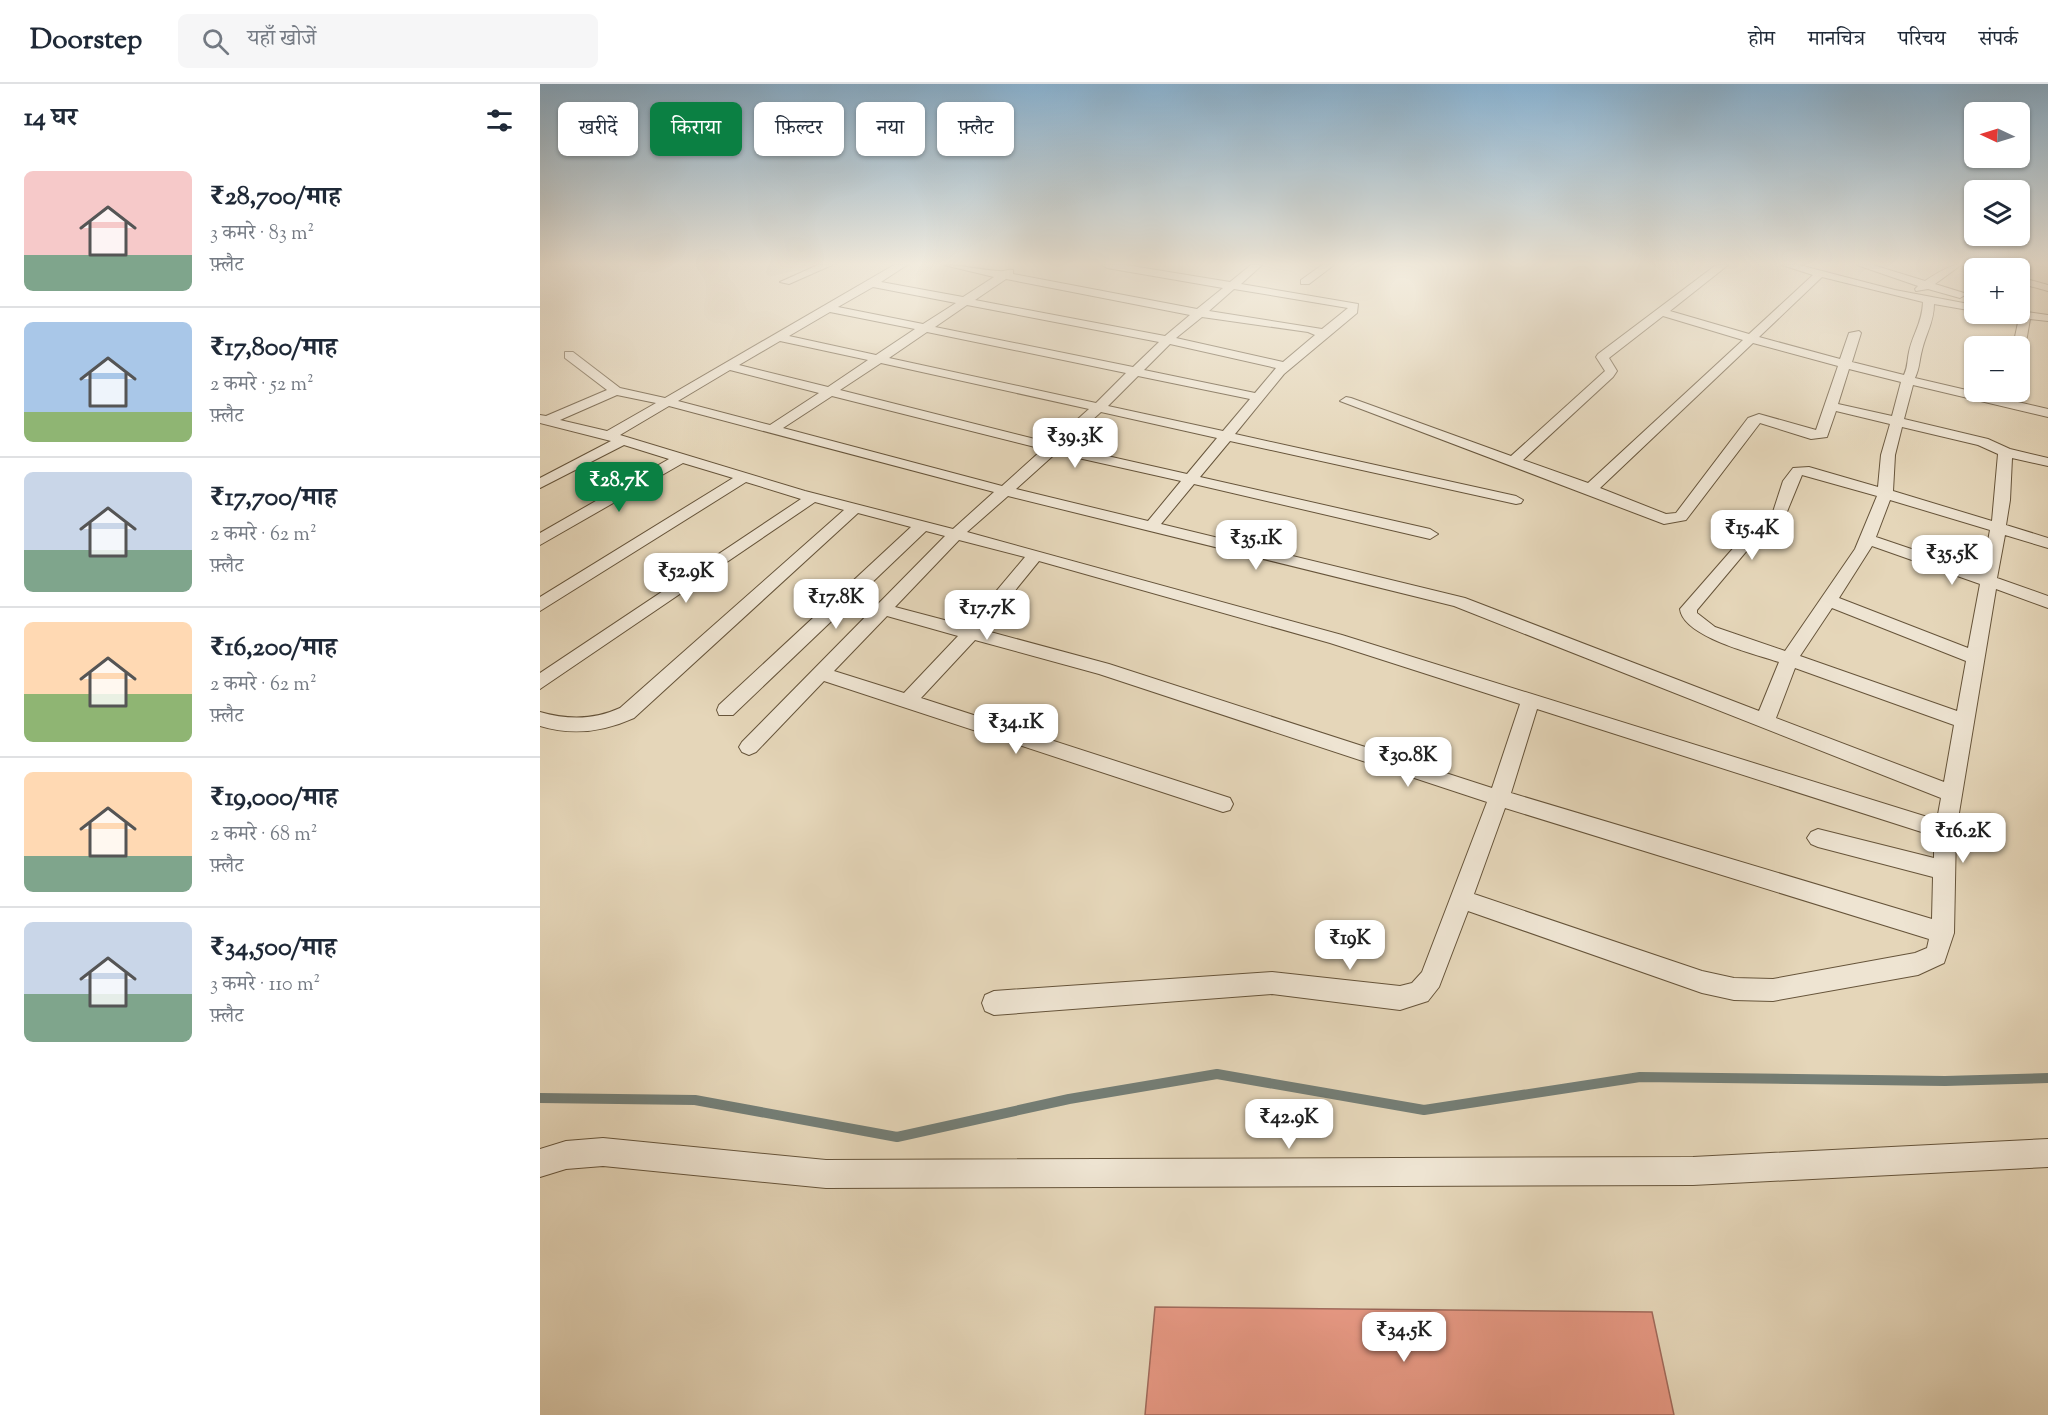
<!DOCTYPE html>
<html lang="hi">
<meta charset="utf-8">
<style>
:root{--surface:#fff;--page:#f6f6f7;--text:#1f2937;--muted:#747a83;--line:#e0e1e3;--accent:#0b8043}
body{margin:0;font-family:"Sorts Mill Goudy","Noto Serif Devanagari",serif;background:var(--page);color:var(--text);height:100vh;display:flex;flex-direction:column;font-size:22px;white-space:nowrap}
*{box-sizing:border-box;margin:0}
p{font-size:20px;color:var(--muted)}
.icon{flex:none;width:33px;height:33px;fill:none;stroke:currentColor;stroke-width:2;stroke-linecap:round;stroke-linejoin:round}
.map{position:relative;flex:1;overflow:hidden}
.details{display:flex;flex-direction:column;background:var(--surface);width:540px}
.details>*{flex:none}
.top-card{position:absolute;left:18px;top:18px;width:570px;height:54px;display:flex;gap:12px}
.needle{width:39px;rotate:274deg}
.fabs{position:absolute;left:1424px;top:18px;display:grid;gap:12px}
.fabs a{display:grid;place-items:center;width:66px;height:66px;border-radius:9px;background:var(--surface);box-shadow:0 2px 4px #0004;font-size:30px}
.price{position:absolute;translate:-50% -51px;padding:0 14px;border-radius:12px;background:#fff;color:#222;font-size:20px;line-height:39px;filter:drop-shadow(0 2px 3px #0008)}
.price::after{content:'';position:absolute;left:50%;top:36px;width:18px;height:14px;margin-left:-9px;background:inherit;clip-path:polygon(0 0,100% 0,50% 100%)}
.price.current{background:var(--accent);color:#fff}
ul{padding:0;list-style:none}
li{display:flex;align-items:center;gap:18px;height:150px;padding:0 24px}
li+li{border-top:2px solid var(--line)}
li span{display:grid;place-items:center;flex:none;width:168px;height:120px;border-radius:9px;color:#555}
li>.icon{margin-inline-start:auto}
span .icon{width:72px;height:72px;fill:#fffc;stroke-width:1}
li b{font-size:26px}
h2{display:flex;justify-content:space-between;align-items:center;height:72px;padding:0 24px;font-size:26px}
.pill{padding:0 21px;border-radius:9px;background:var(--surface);box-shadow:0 2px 4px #0004;font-size:21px;line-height:54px}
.pill.current{background:var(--accent);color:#fff}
header{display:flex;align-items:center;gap:36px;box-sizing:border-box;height:84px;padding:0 30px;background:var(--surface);border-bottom:2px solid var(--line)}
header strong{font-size:28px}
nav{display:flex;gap:33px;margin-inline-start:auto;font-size:21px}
.search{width:420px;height:54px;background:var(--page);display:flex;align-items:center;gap:15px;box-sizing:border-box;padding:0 21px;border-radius:9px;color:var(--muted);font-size:22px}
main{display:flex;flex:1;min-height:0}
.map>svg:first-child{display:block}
</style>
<header>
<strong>Doorstep</strong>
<div class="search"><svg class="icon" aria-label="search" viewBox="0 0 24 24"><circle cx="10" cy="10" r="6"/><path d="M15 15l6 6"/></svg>यहाँ खोजें</div>
<nav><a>होम</a><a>मानचित्र</a><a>परिचय</a><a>संपर्क</a></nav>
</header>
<main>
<section class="details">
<h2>14 घर<svg class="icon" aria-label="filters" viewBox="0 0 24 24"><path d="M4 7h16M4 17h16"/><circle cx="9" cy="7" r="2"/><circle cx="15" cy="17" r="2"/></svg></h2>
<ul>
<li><span style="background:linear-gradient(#f6c9c9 70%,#7fa58c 0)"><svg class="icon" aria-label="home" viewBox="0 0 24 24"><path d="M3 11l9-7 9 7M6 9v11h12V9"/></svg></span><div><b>₹28,700/माह</b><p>3 कमरे · 83 m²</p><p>फ़्लैट</p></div></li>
<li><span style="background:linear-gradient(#a9c7e8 75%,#8fb573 0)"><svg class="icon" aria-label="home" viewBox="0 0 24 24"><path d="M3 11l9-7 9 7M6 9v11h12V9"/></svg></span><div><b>₹17,800/माह</b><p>2 कमरे · 52 m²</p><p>फ़्लैट</p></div></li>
<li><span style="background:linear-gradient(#c9d6e8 65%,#7fa58c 0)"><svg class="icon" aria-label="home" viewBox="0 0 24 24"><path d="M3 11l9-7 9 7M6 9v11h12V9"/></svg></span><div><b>₹17,700/माह</b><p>2 कमरे · 62 m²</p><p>फ़्लैट</p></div></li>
<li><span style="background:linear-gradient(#ffd9b3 60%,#8fb573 0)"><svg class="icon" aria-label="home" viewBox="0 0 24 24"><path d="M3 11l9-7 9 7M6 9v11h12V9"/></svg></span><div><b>₹16,200/माह</b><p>2 कमरे · 62 m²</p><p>फ़्लैट</p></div></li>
<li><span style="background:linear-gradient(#ffd9b3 70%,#7fa58c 0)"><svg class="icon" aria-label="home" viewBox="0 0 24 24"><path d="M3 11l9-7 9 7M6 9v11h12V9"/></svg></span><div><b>₹19,000/माह</b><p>2 कमरे · 68 m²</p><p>फ़्लैट</p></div></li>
<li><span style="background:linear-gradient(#c9d6e8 60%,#7fa58c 0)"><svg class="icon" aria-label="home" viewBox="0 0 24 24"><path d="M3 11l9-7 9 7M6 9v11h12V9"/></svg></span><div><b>₹34,500/माह</b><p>3 कमरे · 110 m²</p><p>फ़्लैट</p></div></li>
</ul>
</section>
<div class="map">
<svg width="1508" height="1331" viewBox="0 0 1508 1331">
<rect width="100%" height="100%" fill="#e5d6b9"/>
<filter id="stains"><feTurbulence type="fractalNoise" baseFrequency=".00333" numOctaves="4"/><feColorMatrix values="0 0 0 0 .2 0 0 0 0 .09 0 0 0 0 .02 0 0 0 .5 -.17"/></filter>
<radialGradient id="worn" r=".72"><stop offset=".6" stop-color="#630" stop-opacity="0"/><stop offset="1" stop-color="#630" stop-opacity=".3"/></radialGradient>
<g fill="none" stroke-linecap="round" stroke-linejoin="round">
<polyline stroke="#747e76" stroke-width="10" points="0,1014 155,1016 357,1053 529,1015 677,990 884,1026 1100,993 1405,997 1508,994"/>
</g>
<polygon fill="#e59782" stroke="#a06a5b" stroke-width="1.5" points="615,1223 1112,1228 1134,1331 605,1331"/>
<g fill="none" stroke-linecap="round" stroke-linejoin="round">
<defs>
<g id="minor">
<polygon points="278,181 292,181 249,200 240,198"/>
<path d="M354,181H367L341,198L423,213L454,193L404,181C423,181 440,186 459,187C464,188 467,185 473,186V190L657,225L683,204L567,184L562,181H586L690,198L711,181H722L701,200L818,220L817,229L744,290L695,350L976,412L983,416L981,419L976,420L690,357L660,393L890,445L898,450L890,455L654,400L621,440L925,514L1219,627L1239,578C1215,570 1143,553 1140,525L1210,445L1232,431L1243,397L1253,384L1269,383L1338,403L1341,371L1350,340L1296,327L1287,353L1271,355L1220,339L1146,436L1124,440L800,317L806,313L811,314L971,372L1065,287L1056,273L1058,270L1176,181H1188L1130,227L1209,250L1273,191L1242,181H1259L1355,206L1434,221V227L1394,220C1394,238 1386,249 1382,266C1379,277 1380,283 1375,294L1508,325V333L1373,301L1364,335L1448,355L1470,365L1508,374V382L1472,374L1470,416L1466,441L1508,454V464L1465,451L1457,494L1508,512V524L1456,505L1416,747L1414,849L1404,879L1378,891L1233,917L1194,916L1162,909L928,827L899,903L888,917L860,926L732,910L454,931L445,927L442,919L445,911L454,907L732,888L860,902L872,899L882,888L947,718L559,590L435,556L381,614L690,714L693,720L690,726L683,728L284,597L216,668L209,671L202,668L199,663L202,658L405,452L386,447L193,631H179L177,626L179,621L371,443L318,429L94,634C63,648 33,652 0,642V628C28,636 54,636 80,624L304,426L275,418L0,605V589L261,415L206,398L0,527V513L193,394L143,379L0,461V449L129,375L84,361L0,404V394L71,357L0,339V331L6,332L67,306L25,274V268H33L80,304L125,314ZM1282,193L1383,218C1382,240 1373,249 1369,268C1367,277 1368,282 1364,291L1312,278L1321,249L1319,247L1309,249L1300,275L1219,253ZM466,195L650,231L625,252L435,216ZM333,203L416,219L383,240L298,223ZM694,205L808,224L782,245L669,227ZM427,221L619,258L593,283L395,243ZM290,228L375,245L336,271L249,252ZM1123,232L1203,256L1048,399L983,376L1073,293L1077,287L1069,274ZM662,233L768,248L775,251L743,278L636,254ZM387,248L586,289L556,319L349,274ZM240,257L328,276L288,303L199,281ZM1213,259L1298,282L1276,346L1219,330L1208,334L1136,429L1126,430L1060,404ZM630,260L736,284L715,309L604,286ZM341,279L549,325L511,359L300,306ZM1309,285L1361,298L1352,332L1298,320ZM190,286L279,309L230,341L138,317ZM598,292L710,315L683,347L568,322ZM77,311L116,319L67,347L20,336ZM292,312L503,365L462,402L243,344ZM129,322L454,408L413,445L265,407L80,351ZM561,328L677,354L647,390L523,362ZM1362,343L1438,361L1458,370L1452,437L1353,407L1355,371ZM516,369L641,397L608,437L476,405ZM1262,391L1337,412L1315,465L1245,567L1175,543L1157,529V526L1220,451L1244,435ZM468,412L914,522L1401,714L1397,736L802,551L427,448ZM1350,416L1450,446L1442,489L1336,453ZM419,456L485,473L427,542L355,523ZM1332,462L1440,500L1428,564L1299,514ZM499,477L790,559L980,620L952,704L569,580L443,546ZM1292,524L1426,577L1417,627L1260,572ZM347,532L418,552L364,609L294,587ZM1255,584L1414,641L1404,698L1236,634ZM997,625L1394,752V774L1278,745L1271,748L1267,754L1271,760L1278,763L1393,793L1392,835L971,709ZM965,724L1389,855L1387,864L1375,869L1233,895L1194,894L1162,887L934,810Z"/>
<polygon points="782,181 794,181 769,200 761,200 761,196"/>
<path d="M1317,181H1333L1385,197C1400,187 1425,171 1443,184L1434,186L1421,181L1395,200L1424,209L1425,211L1420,214L1388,205L1376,207L1375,205L1378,202Z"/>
<polygon points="1479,193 1508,201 1508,207 1479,199"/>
<polygon points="1479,227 1508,231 1508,237 1490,235 1485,264 1479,268 1479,262 1473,262 1479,234 1470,230 1479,230"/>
<polygon points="63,1054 286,1076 1153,1073 1508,1055 1508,1083 1153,1101 286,1104 63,1082 26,1085 0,1093 0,1065 26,1057"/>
</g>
</defs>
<use href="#minor" stroke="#66543a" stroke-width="2"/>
<use href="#minor" fill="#eee4d2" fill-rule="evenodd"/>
</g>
<linearGradient id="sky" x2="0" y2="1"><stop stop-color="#89b5d6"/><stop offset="0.49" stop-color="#f3ede0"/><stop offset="1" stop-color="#f3ede0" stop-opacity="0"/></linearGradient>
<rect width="1508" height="367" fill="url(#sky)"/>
<rect width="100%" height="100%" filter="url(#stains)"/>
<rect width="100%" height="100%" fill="url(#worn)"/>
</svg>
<div class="fabs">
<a><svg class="needle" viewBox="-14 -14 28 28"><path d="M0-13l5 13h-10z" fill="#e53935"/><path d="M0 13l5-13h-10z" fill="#747a83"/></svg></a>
<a><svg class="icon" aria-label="layers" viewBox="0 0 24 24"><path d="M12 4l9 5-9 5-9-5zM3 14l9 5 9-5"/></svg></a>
<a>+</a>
<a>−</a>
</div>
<b class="price" style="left:535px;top:385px">₹39.3K</b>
<b class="price current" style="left:79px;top:429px">₹28.7K</b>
<b class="price" style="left:1212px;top:477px">₹15.4K</b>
<b class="price" style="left:716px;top:487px">₹35.1K</b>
<b class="price" style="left:1412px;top:502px">₹35.5K</b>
<b class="price" style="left:146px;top:520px">₹52.9K</b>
<b class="price" style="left:296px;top:546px">₹17.8K</b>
<b class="price" style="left:447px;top:557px">₹17.7K</b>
<b class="price" style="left:476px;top:671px">₹34.1K</b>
<b class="price" style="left:868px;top:704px">₹30.8K</b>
<b class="price" style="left:1423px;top:780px">₹16.2K</b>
<b class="price" style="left:810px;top:887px">₹19K</b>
<b class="price" style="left:749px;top:1066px">₹42.9K</b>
<b class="price" style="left:864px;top:1279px">₹34.5K</b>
<div class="top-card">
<a class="pill">खरीदें</a>
<a class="pill current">किराया</a>
<a class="pill">फ़िल्टर</a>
<a class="pill">नया</a>
<a class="pill">फ़्लैट</a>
</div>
</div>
</main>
